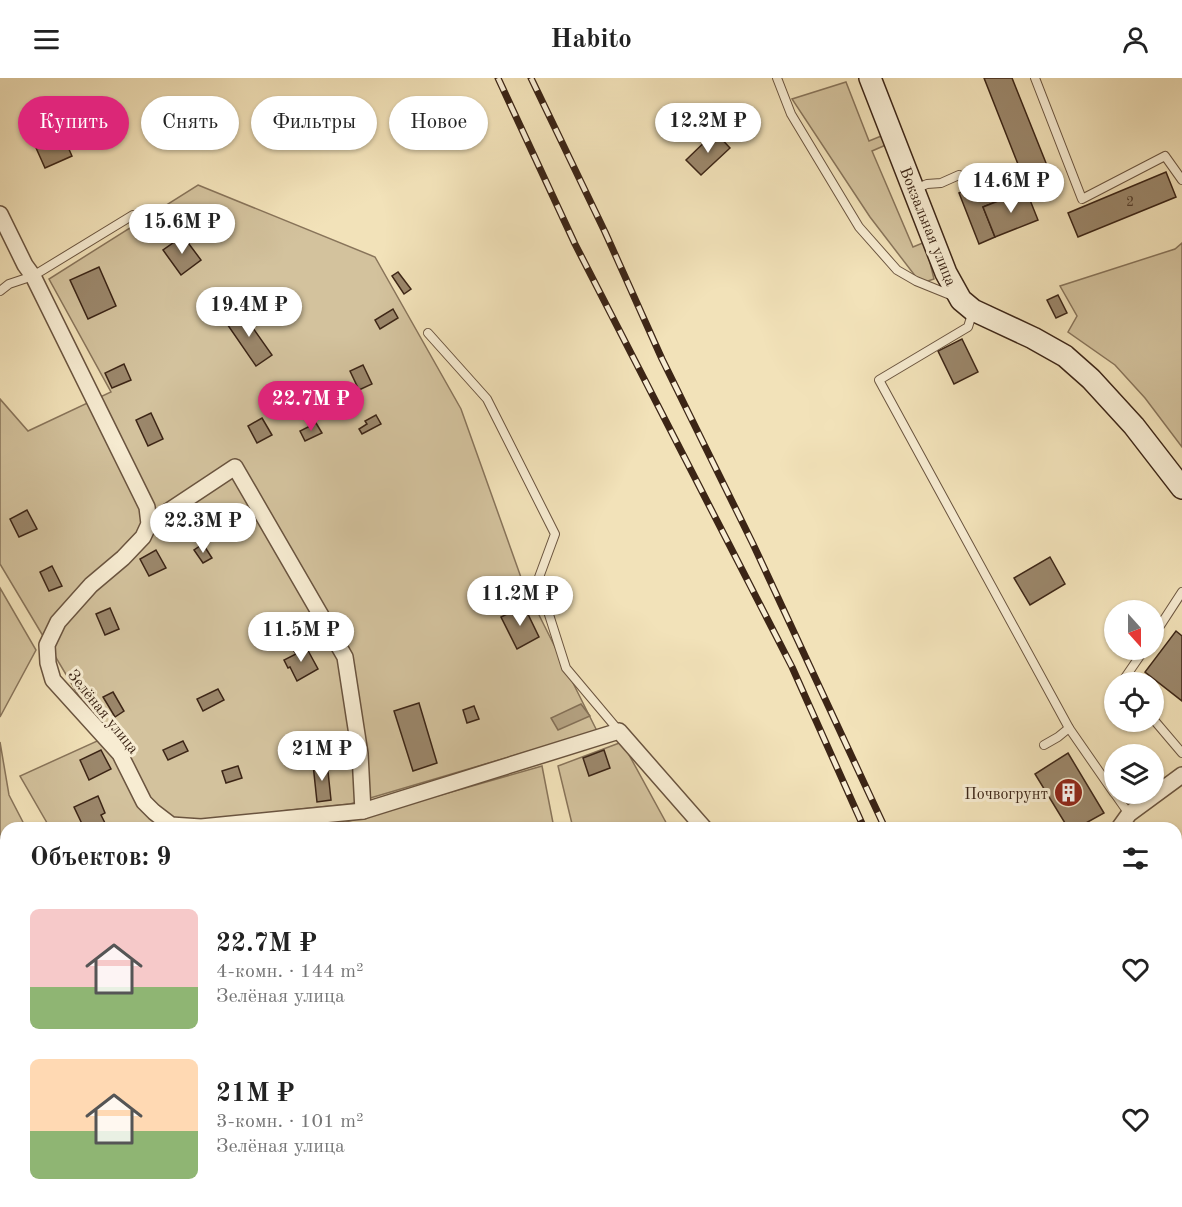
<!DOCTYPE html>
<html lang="ru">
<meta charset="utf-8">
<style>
:root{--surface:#fff;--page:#f2f2f2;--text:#222;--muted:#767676;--accent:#db2777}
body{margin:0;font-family:"Old Standard TT",serif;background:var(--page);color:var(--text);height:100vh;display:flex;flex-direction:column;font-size:22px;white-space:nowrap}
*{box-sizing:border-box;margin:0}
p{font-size:20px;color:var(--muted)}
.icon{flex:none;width:33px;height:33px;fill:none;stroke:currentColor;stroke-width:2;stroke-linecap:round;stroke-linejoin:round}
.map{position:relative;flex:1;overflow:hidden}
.details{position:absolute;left:0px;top:744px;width:1182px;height:386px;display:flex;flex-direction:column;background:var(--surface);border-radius:18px 18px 0 0;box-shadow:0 2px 4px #0004}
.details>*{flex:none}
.top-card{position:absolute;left:18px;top:18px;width:600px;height:54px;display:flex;gap:12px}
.needle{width:39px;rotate:159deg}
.buttons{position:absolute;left:1104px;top:522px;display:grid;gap:12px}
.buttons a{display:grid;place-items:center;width:60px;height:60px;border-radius:50%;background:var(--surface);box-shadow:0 2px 4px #0004;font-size:30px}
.price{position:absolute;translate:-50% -51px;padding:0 14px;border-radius:21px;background:#fff;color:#222;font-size:20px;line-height:39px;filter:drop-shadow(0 2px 3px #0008)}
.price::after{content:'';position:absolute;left:50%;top:36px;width:18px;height:14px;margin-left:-9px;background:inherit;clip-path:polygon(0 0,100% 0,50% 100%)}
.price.active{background:var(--accent);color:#fff}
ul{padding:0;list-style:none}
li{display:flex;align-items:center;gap:18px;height:150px;padding:0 30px}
li span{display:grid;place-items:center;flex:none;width:168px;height:120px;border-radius:9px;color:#555}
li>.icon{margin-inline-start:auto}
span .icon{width:72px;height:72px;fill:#fffc;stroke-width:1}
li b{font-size:26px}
h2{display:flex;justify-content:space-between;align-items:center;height:72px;padding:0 30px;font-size:26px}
.pill{padding:0 21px;border-radius:27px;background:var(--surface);box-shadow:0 2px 4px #0004;font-size:21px;line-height:54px}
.pill.active{background:var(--accent);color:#fff}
header{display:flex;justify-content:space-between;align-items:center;height:78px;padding:0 30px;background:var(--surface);font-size:27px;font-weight:800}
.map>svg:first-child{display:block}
</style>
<header><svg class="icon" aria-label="menu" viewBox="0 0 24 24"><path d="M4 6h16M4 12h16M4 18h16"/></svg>Habito<svg class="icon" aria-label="person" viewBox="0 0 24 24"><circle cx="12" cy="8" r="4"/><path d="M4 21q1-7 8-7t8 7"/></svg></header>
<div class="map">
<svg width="1182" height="1129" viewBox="0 0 1182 1129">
<rect width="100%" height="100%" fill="#f2e2b9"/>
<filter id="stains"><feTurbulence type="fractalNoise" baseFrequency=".00333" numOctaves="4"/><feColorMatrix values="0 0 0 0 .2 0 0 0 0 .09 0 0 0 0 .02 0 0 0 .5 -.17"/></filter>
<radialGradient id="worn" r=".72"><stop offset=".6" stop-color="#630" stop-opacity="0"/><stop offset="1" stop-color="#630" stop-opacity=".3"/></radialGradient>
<g fill="#d3c29d" stroke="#88745a" stroke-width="1.5">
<polygon points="846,4 869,63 891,54 895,63 872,73 913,169 925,164 934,201 925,204 916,199 870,139 792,21"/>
<polygon points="198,107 375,179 461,331 523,505 597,653 350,726 282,733 285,750 50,750 20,698 104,660 0,486 0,321 28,353 111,314 49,201"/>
<polygon points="1182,165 1182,369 1145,320 1115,287 1068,254 1077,238 1060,208 1175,171"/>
<polygon points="0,510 36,572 0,639"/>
<polygon points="0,664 9,717 26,750 6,750 6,1124 272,1124 265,1129 0,1129"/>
<polygon points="622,664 669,750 573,750 558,688"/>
<polygon points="542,688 554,750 325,750"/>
<polygon points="315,1124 545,1124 532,1129 307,1129"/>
<polygon points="568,1124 645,1124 642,1129 570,1129"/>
<polygon points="671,1124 853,1124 854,1129 667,1129"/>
</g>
<polygon fill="#b4a282" stroke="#847057" stroke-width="1.5" points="581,626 590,638 558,652 551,640"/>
<g fill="#9b876b" stroke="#3c2516" stroke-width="1.5">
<polygon points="984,0 1012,0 1052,100 1027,109"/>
<polygon points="55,40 72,78 45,90 28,52"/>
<polygon points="715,54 730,70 701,97 686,82"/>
<polygon points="1166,94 1176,119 1078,159 1068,135"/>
<polygon points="993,102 1001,122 983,129 995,159 979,166 959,115"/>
<polygon points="1026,112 1038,142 995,159 983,129"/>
<polygon points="183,158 201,182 181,197 163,172"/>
<polygon points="99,189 116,228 88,241 70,202"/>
<polygon points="398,194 411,211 404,216 392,198"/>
<polygon points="1058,217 1067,235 1056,240 1047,222"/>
<polygon points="393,231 398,240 380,251 375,242"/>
<polygon points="241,233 272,277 256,288 225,243"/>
<polygon points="962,261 978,294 954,306 938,273"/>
<polygon points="124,286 131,302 112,310 105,295"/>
<polygon points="363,287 372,306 359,312 350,293"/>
<polygon points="151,335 163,361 148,368 136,342"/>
<polygon points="376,337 381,346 362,356 359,351 367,346 365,343"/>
<polygon points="262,340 272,357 257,365 248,348"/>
<polygon points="316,345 322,355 305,363 300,353"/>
<polygon points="27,432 37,451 19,459 10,441"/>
<polygon points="203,466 212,480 203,485 194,472"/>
<polygon points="156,472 166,490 149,498 140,481"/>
<polygon points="1050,479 1065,506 1030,527 1014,500"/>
<polygon points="52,488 62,508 49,513 40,494"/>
<polygon points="524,528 539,559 517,571 501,539"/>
<polygon points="110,530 119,551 105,557 96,536"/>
<polygon points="1176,553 1182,558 1182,623 1145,594"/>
<polygon points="305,567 318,591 297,603 290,589 288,590 284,582 296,576 294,573"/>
<polygon points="218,611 224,622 203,633 197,621"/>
<polygon points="113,614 124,633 115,639 103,619"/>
<polygon points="419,625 437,685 413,693 394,633"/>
<polygon points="474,628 479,641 467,645 463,632"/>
<polygon points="183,663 188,673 168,682 163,672"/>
<polygon points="101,672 111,691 89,702 80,682"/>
<polygon points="604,672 610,690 589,698 583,680"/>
<polygon points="1068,675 1104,735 1077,750 1068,750 1035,696"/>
<polygon points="327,684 331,722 317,724 313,686"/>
<polygon points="238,688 242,700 226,705 222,693"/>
<polygon points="98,718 105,735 101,737 107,749 104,750 84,750 74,729"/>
<polygon points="376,1124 399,1124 401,1129 378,1129"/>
</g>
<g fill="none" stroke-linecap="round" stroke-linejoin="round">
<defs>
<g id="lane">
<polyline points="777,0 791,36 859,149 897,192 916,203 953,218"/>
<polyline points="1035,0 1082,121 1165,78 1182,102"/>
<polyline points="915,111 927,106 941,105 959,97"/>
<polyline points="0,213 9,206 33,198 133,137"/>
<polyline points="973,233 968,249 879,302 1069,650 1114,715"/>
<polyline points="428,255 487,321 555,456 538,502 566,590 619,653"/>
<polyline points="1154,557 1182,514"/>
<polyline points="1122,604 1144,572"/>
<polyline points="1154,642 1182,675"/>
<polyline points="1044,667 1058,659 1069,650"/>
<polyline points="1115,716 1129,736"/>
<polyline points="403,1124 406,1129"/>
</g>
<g id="street">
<polyline points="0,136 25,187 33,198 147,429 149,446 143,459 123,480 91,507 58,544 47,567 48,585 53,602 120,676 144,724 154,734 171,747 201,749 363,733 619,653 704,750"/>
<polyline points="149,446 235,389 345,579 360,676 363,733"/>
<polyline points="1119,750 1129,736 1182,697"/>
<polyline points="896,1124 896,1129"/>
</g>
<polyline id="secondary" points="870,0 946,195 961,222 973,232 1033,260 1065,278 1091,301 1134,348 1182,410"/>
</defs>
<use href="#lane" stroke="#6a543f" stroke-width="10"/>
<use href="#street" stroke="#6a543f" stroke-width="18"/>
<use href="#secondary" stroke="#3c2516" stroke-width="24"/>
<use href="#lane" stroke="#f7ecd2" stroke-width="8"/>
<use href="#street" stroke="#f7ecd2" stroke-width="15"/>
<use href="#secondary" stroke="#f7ecd2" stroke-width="21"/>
<defs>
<g id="rail">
<polyline points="498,0 575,166 792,589 864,750"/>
<polyline points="531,0 605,154 662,281 753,466 885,750"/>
<polyline points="1032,1124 1035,1129"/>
<polyline points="1058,1124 1061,1129"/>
</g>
</defs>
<use href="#rail" stroke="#3c2516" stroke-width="7"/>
<use href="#rail" stroke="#f7ecd2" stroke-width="4.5" stroke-dasharray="14" stroke-linecap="butt"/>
</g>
<defs>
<symbol id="building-disc" viewBox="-11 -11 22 22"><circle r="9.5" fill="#8f2418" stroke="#f7ecd2"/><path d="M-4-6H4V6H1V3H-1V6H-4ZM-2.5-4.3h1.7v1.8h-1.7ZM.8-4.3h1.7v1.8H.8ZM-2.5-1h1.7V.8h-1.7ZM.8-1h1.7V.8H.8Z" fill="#fff"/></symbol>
</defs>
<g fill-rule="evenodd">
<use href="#building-disc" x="1052" y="698" width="33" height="33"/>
</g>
<g text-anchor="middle" stroke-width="6" stroke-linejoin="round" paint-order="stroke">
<g font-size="14" fill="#543e2b">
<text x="1130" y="128">2</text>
</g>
<g font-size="16" fill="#3c2516" stroke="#f7ecd2">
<text transform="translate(929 148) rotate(68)" y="6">Вокзальная улица</text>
<text transform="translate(104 633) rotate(51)" y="6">Зелёная улица</text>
</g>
<g font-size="16" fill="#3c2516" stroke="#f7ecd2" text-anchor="end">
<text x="1048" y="721">Почвогрунт</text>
</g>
</g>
<rect width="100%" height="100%" filter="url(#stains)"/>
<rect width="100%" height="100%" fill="url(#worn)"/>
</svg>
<div class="buttons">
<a><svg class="needle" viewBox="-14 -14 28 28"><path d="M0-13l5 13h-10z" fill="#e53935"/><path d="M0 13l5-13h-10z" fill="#767676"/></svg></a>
<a><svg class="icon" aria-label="locate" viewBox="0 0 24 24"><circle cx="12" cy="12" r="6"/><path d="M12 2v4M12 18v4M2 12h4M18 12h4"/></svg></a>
<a><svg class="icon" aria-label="layers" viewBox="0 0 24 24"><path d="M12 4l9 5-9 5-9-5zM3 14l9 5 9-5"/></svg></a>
</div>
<b class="price" style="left:708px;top:76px">12.2M ₽</b>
<b class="price" style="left:1011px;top:136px">14.6M ₽</b>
<b class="price" style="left:182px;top:177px">15.6M ₽</b>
<b class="price" style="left:249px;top:260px">19.4M ₽</b>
<b class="price active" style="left:311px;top:354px">22.7M ₽</b>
<b class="price" style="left:203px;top:476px">22.3M ₽</b>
<b class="price" style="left:520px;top:549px">11.2M ₽</b>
<b class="price" style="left:301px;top:585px">11.5M ₽</b>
<b class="price" style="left:322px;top:704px">21M ₽</b>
<div class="top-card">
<a class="pill active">Купить</a>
<a class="pill">Снять</a>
<a class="pill">Фильтры</a>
<a class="pill">Новое</a>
</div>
<section class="details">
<h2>Объектов: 9<svg class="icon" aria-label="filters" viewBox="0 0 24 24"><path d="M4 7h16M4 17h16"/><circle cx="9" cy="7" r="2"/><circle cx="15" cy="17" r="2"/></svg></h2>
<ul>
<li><span style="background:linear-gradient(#f6c9c9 65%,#8fb573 0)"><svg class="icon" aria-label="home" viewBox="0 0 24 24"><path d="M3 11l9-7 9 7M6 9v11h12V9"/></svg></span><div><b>22.7M ₽</b><p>4-комн. · 144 m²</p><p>Зелёная улица</p></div><svg class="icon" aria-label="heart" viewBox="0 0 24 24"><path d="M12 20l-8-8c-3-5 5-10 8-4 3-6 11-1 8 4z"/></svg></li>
<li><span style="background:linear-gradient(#ffd9b3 60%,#8fb573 0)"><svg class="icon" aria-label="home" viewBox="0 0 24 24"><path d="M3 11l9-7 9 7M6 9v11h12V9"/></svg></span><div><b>21M ₽</b><p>3-комн. · 101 m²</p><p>Зелёная улица</p></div><svg class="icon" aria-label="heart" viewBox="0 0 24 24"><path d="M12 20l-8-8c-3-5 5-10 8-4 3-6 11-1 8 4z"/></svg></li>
</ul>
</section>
</div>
